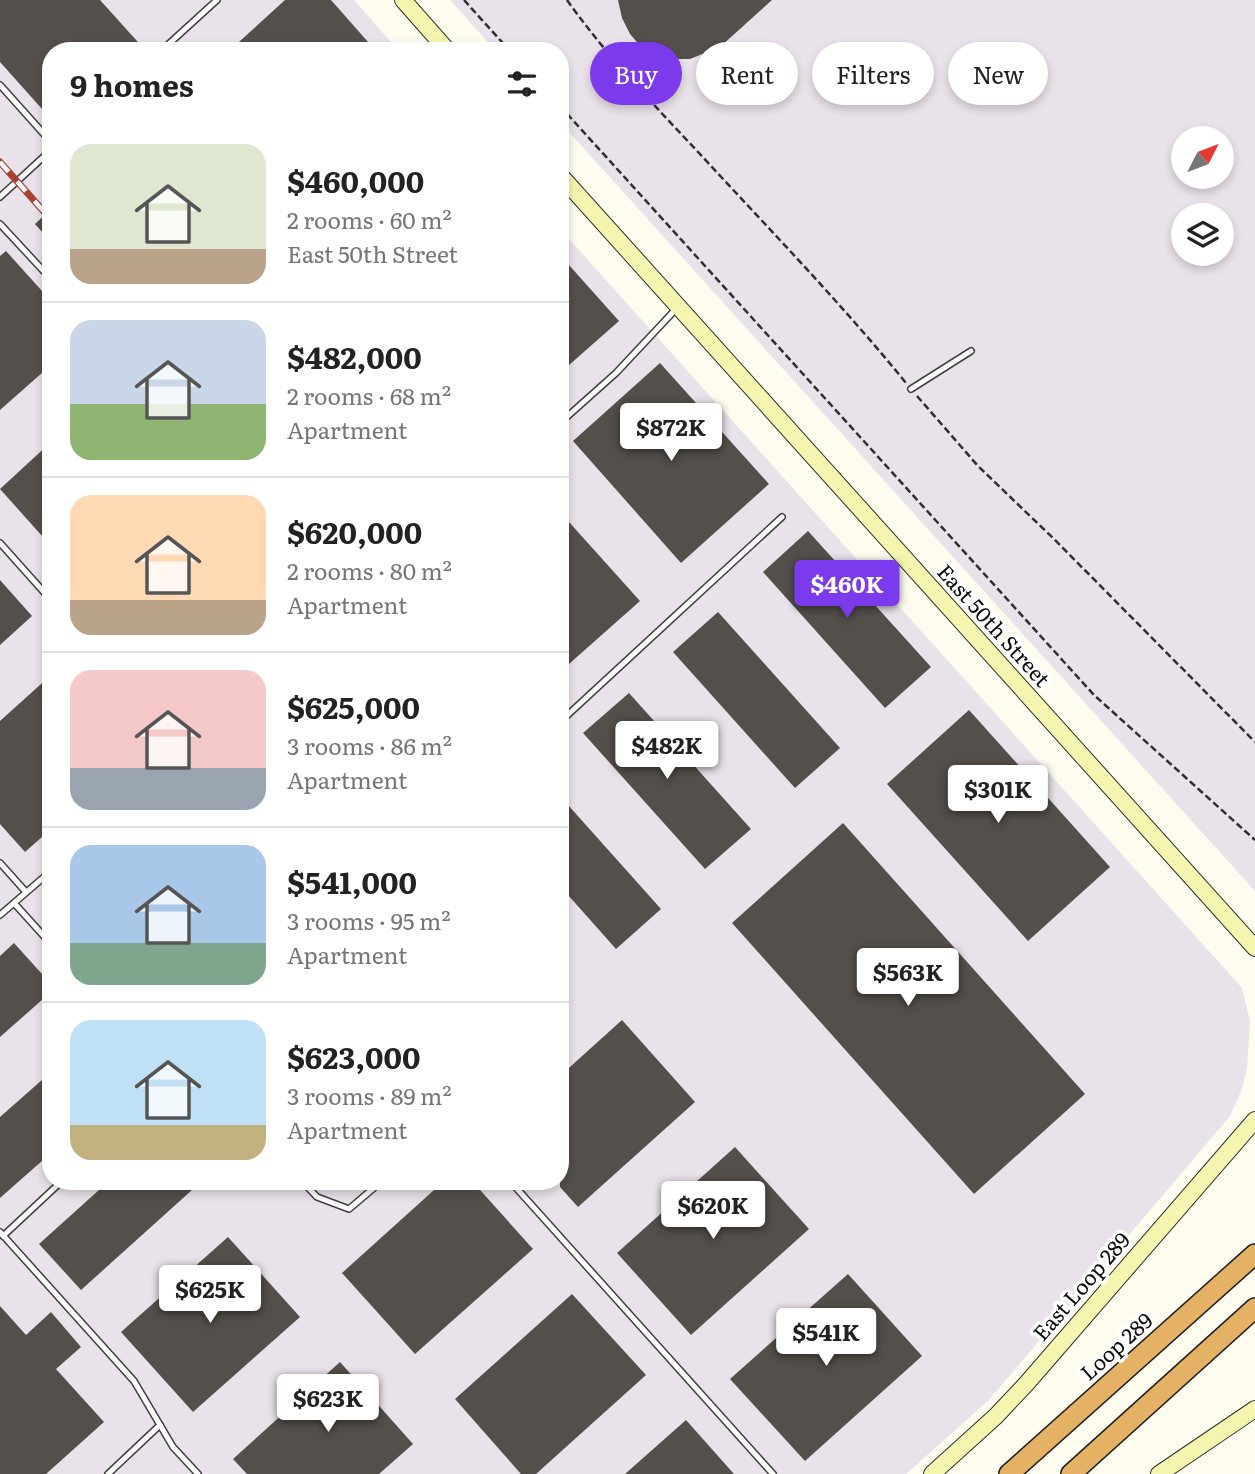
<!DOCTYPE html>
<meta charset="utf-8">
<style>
:root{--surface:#fff;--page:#f6f6f6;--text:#222;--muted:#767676;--line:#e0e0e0;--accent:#7c3aed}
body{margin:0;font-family:Literata,serif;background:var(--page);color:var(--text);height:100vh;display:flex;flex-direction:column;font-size:26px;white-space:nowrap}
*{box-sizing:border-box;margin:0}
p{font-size:23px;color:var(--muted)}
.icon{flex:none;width:38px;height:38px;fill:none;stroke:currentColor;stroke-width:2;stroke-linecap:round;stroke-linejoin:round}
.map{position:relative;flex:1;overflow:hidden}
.drawer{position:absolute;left:42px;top:42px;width:527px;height:1148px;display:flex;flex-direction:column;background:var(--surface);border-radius:28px;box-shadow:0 4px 10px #0003}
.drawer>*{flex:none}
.hud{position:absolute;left:590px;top:42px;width:560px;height:63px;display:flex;gap:14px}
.needle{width:46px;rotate:48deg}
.tools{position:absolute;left:1171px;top:126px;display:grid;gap:14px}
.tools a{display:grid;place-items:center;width:63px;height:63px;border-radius:50%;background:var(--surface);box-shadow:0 4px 10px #0003;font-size:35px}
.price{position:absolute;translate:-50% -60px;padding:0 16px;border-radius:7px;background:#fff;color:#222;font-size:23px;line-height:46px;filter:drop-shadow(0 2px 4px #0008)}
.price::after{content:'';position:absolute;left:50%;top:42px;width:21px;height:16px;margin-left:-10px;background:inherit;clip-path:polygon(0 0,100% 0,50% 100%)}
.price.current{background:var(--accent);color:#fff}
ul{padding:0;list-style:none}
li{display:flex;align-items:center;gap:21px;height:175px;padding:0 28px}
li+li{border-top:2px solid var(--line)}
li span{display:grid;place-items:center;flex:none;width:196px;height:140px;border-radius:21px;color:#555}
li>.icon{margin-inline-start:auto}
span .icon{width:84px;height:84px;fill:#fffc;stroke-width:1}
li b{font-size:30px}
h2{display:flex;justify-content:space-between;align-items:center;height:84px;padding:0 28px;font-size:30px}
.pill{padding:0 24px;border-radius:32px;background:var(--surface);box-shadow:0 4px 10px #0003;font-size:24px;line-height:63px}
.pill.current{background:var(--accent);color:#fff}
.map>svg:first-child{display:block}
</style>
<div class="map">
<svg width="1255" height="1474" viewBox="0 0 1255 1474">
<rect width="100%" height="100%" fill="#fdfcee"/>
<g fill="#eae2ea" fill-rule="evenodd">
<polygon points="0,0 354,0 399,51 51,51 51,1181 560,1181 560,229 1242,988 1250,1021 1247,1068 1242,1089 1230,1116 989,1400 906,1474 0,1474"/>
<path d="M450,0H1255V891L560,122V51H496ZM1183,138H1222V177H1183ZM1183,215H1222V254H1183Z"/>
</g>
<g fill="#544f4a">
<polygon points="0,0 100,0 146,51 51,51 51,119 0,62"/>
<polygon points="285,0 331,0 376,51 229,51"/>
<polygon points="618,0 772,0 720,47 690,59 673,59 656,55 642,48 630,34 622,18"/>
<polygon points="51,209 51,242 35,224"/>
<polygon points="6,251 51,301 51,365 0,410 0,256"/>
<polygon points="560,255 619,321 560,373"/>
<polygon points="660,363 769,484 681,563 573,441"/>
<polygon points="51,442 51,546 0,489"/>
<polygon points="560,512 640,601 560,672"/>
<polygon points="808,531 931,667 885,708 763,572"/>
<polygon points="0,580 32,616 0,645"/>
<polygon points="718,612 840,748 795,788 673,652"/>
<polygon points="51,675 51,829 25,852 0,824 0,721"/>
<polygon points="629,693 751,829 705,869 583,733"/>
<polygon points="969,710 1110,867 1028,941 887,784"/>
<polygon points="560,796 661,909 616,949 560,886"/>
<polygon points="843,823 1085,1094 974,1194 732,923"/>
<polygon points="14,943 51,984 51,992 0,1037 0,956"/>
<polygon points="622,1020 695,1102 578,1207 560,1187 560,1076"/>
<polygon points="51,1072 51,1153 0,1198 0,1117"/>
<polygon points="735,1147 809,1229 691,1335 617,1253"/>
<polygon points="109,1181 202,1181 81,1290 39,1244"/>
<polygon points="444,1181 472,1181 533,1249 415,1354 342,1273"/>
<polygon points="228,1237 300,1317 193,1412 121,1332"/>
<polygon points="848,1274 922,1356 805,1461 730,1379"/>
<polygon points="572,1294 646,1375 536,1474 521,1474 455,1399"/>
<polygon points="0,1306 26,1335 51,1312 81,1347 56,1369 104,1422 46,1474 0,1474"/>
<polygon points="340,1362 413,1444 379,1474 247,1474 233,1459"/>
<polygon points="686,1420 734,1474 625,1474"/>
</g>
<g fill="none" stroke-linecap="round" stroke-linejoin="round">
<defs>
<g id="service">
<polyline points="161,51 217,0"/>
<polyline points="0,85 51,142"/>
<polyline points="0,197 51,150"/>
<polyline points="0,224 51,279"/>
<polyline points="911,389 971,351"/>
<polyline points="560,423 616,373 676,309"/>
<polyline points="0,543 51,600"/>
<polyline points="560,722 782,517"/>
<polyline points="0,863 26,892"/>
<polyline points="14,903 51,944"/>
<polyline points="0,915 51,871"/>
<polyline points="302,1181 317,1197 349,1209 382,1181"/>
<polyline points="510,1181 773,1474"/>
<polyline points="0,1232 134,1381 173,1447 198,1474"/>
<polyline points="3,1236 62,1181"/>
<polyline points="108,1474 160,1425"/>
</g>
<g id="secondary">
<polyline points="403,0 448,51"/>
<polyline points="560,175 1255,948"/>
<polyline points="932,1474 996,1416 1027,1383 1255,1120"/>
<polyline points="1159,1474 1255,1409"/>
</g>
<g id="motorway">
<polyline points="1009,1474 1255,1254"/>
<polyline points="1071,1474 1255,1308"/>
</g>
</defs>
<use href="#service" stroke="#404040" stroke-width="8"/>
<use href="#secondary" stroke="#2f2f2f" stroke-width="18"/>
<use href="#motorway" stroke="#1e1e1e" stroke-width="22"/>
<g stroke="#2f2f2f" stroke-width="2.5" stroke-dasharray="7 3.5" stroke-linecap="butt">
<polyline points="464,0 510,51"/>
<path d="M567,0C606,55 653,104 699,153C769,229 841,303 906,383"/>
<polyline points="560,106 1094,695 1255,840"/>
<polyline points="917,396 978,466 1054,539 1255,742"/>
</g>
<use href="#service" stroke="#fff" stroke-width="5"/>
<use href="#secondary" stroke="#f4f6b0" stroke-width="16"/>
<use href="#motorway" stroke="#e4b165" stroke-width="19"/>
<defs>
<polyline id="rail" points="0,162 46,214"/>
</defs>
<use href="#rail" stroke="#ad4035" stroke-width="7"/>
<use href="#rail" stroke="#fff" stroke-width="4.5" stroke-dasharray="13" stroke-linecap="butt"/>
</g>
<g text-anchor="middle" stroke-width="7" stroke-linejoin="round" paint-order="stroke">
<g font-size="21" fill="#0d0d0d" stroke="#fff">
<text transform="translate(993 626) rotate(48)" y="7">East 50th Street</text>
<text transform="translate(1082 1287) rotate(-49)" y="7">East Loop 289</text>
<text transform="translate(1117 1347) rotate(-42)" y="7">Loop 289</text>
</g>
</g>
</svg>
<div class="tools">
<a><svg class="needle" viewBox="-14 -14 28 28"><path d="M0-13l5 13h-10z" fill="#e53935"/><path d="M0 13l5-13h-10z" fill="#767676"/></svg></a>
<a><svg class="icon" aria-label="layers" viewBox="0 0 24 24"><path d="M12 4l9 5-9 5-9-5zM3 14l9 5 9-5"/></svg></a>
</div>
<b class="price" style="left:671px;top:463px">$872K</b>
<b class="price current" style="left:847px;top:620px">$460K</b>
<b class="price" style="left:667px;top:781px">$482K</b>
<b class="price" style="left:998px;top:825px">$301K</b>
<b class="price" style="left:908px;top:1008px">$563K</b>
<b class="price" style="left:713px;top:1241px">$620K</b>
<b class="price" style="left:210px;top:1325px">$625K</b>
<b class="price" style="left:826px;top:1368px">$541K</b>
<b class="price" style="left:328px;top:1434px">$623K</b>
<div class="hud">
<a class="pill current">Buy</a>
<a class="pill">Rent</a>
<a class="pill">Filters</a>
<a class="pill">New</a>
</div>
<section class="drawer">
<h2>9 homes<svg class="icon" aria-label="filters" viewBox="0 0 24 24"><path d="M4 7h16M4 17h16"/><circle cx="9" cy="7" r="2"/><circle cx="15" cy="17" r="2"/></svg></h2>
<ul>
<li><span style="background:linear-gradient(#dfe7d0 75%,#b9a48a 0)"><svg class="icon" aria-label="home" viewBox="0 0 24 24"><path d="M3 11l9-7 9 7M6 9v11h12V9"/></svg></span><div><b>$460,000</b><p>2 rooms · 60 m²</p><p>East 50th Street</p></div></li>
<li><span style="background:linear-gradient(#c9d6e8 60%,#8fb573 0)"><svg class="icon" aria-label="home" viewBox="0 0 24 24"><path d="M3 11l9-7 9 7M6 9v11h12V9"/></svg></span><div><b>$482,000</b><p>2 rooms · 68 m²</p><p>Apartment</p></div></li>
<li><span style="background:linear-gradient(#ffd9b3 75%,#b9a48a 0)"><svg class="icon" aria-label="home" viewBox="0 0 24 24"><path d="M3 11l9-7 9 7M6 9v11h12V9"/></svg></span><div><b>$620,000</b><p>2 rooms · 80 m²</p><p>Apartment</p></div></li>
<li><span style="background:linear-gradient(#f6c9c9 70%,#9aa5b1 0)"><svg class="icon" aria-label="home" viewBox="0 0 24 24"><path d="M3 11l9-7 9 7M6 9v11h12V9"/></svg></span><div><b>$625,000</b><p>3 rooms · 86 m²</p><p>Apartment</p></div></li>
<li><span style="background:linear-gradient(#a9c7e8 70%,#7fa58c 0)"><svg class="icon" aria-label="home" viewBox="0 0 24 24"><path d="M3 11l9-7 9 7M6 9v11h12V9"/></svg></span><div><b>$541,000</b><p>3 rooms · 95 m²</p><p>Apartment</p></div></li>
<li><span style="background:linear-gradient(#bfe0f5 75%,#c2b280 0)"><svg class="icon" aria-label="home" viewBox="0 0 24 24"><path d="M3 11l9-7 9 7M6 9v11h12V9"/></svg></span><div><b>$623,000</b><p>3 rooms · 89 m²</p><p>Apartment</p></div></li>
</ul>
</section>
</div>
